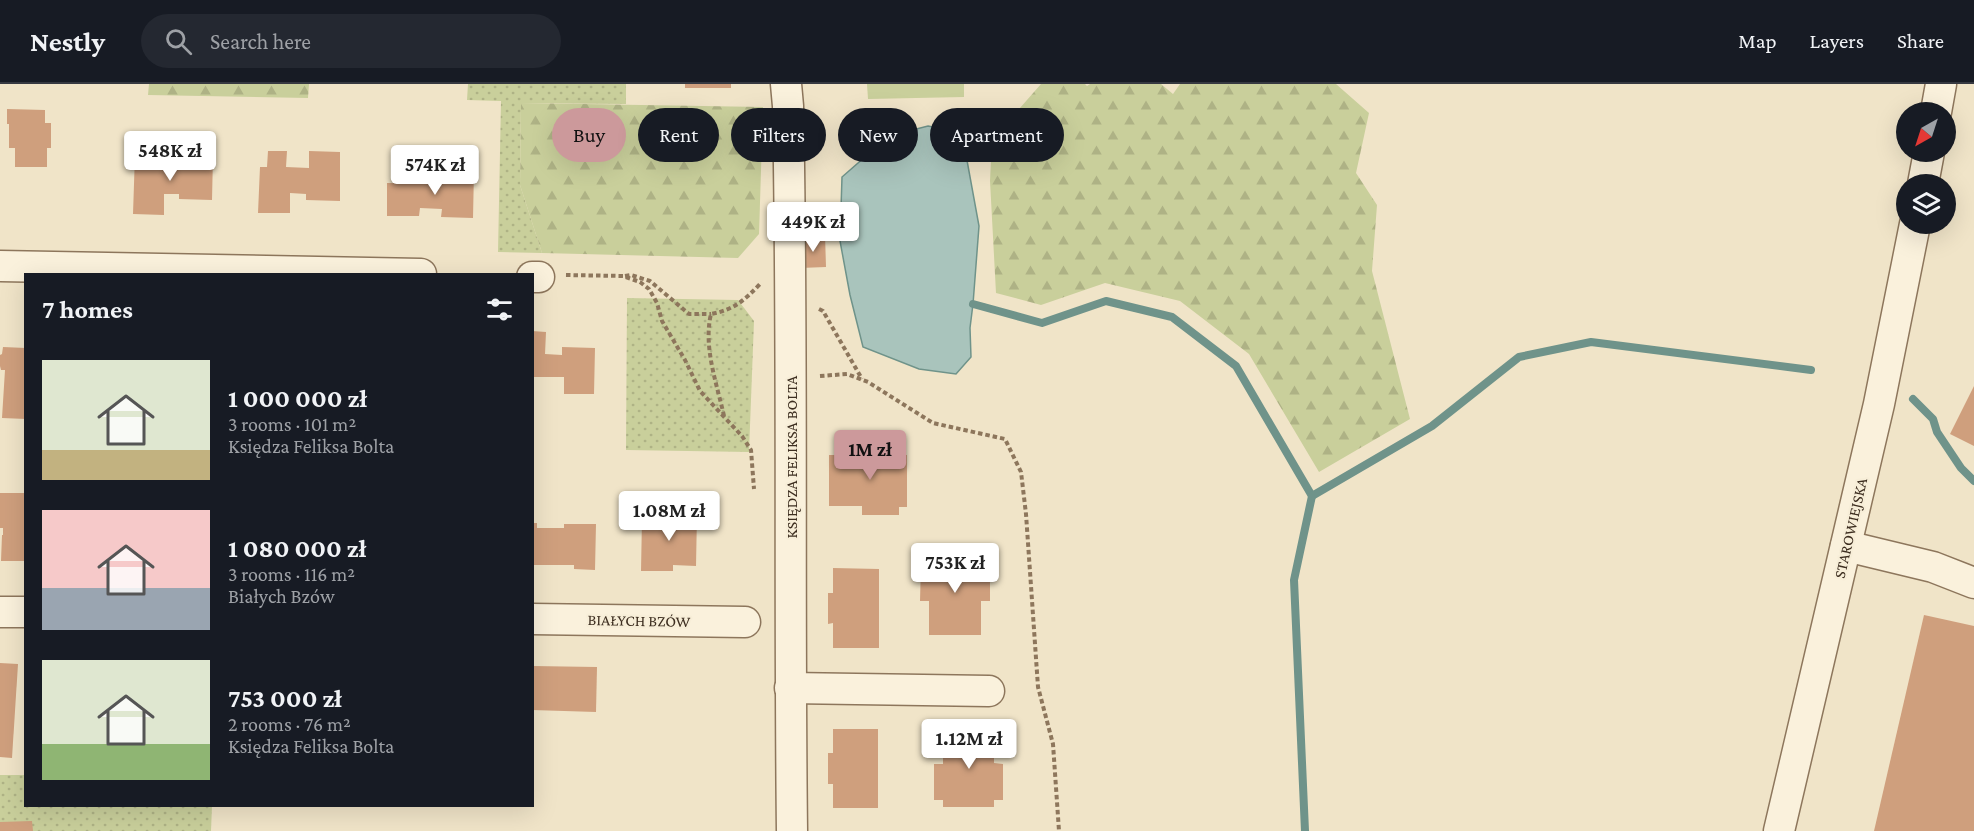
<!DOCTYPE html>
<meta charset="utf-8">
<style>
:root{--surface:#171b24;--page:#242831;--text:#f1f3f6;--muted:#9ea1a6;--line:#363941;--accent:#cc999b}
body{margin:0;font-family:"Crimson Pro",serif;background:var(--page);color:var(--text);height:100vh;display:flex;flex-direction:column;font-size:22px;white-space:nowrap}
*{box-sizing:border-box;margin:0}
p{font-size:20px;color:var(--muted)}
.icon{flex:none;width:33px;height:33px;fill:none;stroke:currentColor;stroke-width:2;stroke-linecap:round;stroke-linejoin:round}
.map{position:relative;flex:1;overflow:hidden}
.details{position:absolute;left:24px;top:189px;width:510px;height:534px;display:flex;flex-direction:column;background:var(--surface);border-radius:0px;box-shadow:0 6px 24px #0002}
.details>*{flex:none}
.hud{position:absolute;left:552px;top:24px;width:570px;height:54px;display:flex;gap:12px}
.needle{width:39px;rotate:219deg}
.controls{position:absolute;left:1896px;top:18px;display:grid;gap:12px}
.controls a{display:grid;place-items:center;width:60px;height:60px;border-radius:50%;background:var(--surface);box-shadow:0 6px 24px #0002;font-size:30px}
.price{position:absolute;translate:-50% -51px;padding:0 14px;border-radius:6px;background:#fff;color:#222;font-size:20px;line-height:39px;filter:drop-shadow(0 2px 3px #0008)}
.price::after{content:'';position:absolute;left:50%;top:36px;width:18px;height:14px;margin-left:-9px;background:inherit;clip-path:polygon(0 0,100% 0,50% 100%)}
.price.active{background:var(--accent);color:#111}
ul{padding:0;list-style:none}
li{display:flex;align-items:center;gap:18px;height:150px;padding:0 18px}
li span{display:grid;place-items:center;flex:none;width:168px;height:120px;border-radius:0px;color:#555}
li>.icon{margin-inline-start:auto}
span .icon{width:72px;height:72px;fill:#fffc;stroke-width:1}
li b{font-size:26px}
h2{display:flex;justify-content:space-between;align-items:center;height:72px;padding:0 18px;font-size:26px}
.chip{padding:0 21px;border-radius:27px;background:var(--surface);box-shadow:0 6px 24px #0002;font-size:21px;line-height:54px}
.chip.active{background:var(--accent);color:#111}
header{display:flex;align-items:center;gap:36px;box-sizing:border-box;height:84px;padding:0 30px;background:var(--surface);border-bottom:2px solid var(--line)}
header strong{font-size:28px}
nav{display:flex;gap:33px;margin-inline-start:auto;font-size:21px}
.search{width:420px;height:54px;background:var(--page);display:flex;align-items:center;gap:15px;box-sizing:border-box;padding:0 21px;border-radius:33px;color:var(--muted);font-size:22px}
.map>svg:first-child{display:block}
</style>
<header>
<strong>Nestly</strong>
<div class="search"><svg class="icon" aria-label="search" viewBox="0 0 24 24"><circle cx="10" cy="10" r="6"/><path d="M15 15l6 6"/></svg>Search here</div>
<nav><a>Map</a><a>Layers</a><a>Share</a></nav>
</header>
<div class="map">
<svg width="1974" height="747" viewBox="0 0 1974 747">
<defs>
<pattern id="grass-dots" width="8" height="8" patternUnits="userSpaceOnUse" patternTransform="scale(1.5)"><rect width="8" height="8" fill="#c9cf9b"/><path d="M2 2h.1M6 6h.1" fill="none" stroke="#aeb285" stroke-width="1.8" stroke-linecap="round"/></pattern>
<pattern id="forest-firs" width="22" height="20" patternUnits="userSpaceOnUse" patternTransform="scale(1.5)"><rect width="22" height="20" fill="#c9cf9b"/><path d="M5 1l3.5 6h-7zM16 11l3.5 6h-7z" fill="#aeb285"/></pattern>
</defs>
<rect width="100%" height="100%" fill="#f0e4c8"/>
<g fill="url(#grass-dots)">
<polygon points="468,0 626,0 626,20 521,19 520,101 542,169 498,168 501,17 467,16"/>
<polygon points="627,214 738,216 754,237 749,368 626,366"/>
<polygon points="0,691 25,691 26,722 212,722 211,747 0,747"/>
</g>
<g fill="url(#forest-firs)">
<polygon points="149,0 309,0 308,14 148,11"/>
<polygon points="1041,0 1085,0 1087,2 1090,0 1161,0 1173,10 1180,0 1336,0 1369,29 1356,89 1377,121 1372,187 1410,335 1319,388 1249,270 1180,217 1105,199 1041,221 996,209 990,97 992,56"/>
<polygon points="521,19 763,23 759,150 738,174 542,169 520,101"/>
</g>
<polygon fill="#c9cf9b" points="867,0 964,0 964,13 868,15"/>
<polygon fill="#a9c4bc" stroke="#6f938a" stroke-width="1.5" points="928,42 962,49 979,142 973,220 970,244 971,273 956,290 919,285 863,263 850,211 840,157 842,93 889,52"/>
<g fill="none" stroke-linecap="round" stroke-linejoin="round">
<g stroke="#6f938a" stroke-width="8">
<polyline points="973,220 1042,239 1106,217 1172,233 1236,282 1312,412 1294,496 1305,747"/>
<polyline points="1913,315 1933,335 1937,348 1961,384 1974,397"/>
<polyline points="1312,412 1432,342 1519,273 1591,258 1811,286"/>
</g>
</g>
<g fill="#cf9f7d">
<rect x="685" y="0" width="46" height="4"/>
<polygon points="7,25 45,26 45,39 51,39 51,64 47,64 47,83 15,83 15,64 9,64 9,40 7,40"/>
<polygon points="268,67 287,67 286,83 309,84 309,67 340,68 340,117 306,116 306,110 290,109 290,129 258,129 260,83 267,83"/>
<polygon points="135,70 163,71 162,85 182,86 183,71 213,72 212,116 179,115 179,110 164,110 164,131 133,130"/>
<polygon points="442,84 474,86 473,134 441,133 442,125 420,124 419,132 387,132 387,99 442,100"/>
<polygon points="817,151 825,151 826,183 800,184 800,157 818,156"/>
<polygon points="532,247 546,248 545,270 562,271 562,263 595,264 594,310 564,310 564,293 532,293"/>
<polygon points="3,263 26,264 26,335 2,334 5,286 1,286 0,282 0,271 2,270"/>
<polygon points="1974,302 1974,362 1950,350"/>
<polygon points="863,363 899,363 899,371 907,371 907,423 899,423 899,431 862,431 862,422 829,422 829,371 863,371"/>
<polygon points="0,409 26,409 26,477 1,477 2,451 3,451 3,444 0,444"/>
<polygon points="654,429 697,430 696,482 673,481 673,487 641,487 642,435 654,435"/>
<polygon points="532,439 537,439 537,444 564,444 564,440 596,440 595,486 574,485 574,481 532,481"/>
<polygon points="929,473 981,473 981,481 990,480 990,517 981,517 981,551 929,551 929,517 920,517 921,480 929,481"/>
<polygon points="833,484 879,485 879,564 833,564 833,539 828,540 828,509 833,509"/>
<polygon points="1924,531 1974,542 1974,747 1874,747"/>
<polygon points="0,579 18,580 12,674 0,673"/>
<polygon points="532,582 597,583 596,628 532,626"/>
<polygon points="833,645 878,645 878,724 833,724 833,700 828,700 828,669 833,669"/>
<polygon points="943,646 994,646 994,679 1003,680 1003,716 994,716 994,723 943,723 943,716 934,716 934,680 943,680"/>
<polygon points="32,737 33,747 0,747 0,738"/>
</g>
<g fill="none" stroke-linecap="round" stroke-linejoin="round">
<defs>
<g id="minor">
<path d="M786,0L788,22C793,264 789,505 792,747"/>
<polyline points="1936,28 1941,0"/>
<polyline points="1923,100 1929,68"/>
<polyline points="0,182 421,190"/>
<polyline points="532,193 539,193"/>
<polyline points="1846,462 1933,483 1974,499"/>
<polyline points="0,528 26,528"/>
<polyline points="532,535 745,538"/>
<polyline points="790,604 989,607"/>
<polyline points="1779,747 1879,320 1915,140"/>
</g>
</defs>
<use href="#minor" stroke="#8d765c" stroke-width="33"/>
<g stroke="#8d765c" stroke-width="4" stroke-dasharray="4.5 3" stroke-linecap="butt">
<polyline points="566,191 623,192 640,198 649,205 657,219 662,237 685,276 700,307 742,352 751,366 754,405"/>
<polyline points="625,192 631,191 650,197 689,230 711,230"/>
<polyline points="819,225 823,227 862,295"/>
<polyline points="820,292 847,290 868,298 933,339 1005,355 1021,388 1026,430 1038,603 1053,660 1059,747"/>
<path d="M724,332C717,300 703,263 711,230C733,226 744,217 760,200"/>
</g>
<use href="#minor" stroke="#faf1dc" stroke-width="30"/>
</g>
<g text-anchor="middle" stroke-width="4.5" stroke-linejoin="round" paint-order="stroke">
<g font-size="16" fill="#3d2e20" stroke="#f7eed8">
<text transform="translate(791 373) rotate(-90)" y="6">KSIĘDZA FELIKSA BOLTA</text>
<text transform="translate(1850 444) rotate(-77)" y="6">STAROWIEJSKA</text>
<text transform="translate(639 536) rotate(1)" y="6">BIAŁYCH BZÓW</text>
</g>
</g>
</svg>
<div class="controls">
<a><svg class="needle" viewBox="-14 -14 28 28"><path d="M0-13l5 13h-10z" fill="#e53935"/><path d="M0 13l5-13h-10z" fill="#9ea1a6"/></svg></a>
<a><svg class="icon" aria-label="layers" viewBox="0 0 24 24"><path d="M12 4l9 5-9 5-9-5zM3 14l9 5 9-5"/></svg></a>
</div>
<b class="price" style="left:170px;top:98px">548K zł</b>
<b class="price" style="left:435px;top:112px">574K zł</b>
<b class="price" style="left:813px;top:169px">449K zł</b>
<b class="price active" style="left:870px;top:397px">1M zł</b>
<b class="price" style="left:669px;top:458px">1.08M zł</b>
<b class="price" style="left:955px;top:510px">753K zł</b>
<b class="price" style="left:969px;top:686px">1.12M zł</b>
<div class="hud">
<a class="chip active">Buy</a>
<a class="chip">Rent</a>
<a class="chip">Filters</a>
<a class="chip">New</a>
<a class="chip">Apartment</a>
</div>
<section class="details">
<h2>7 homes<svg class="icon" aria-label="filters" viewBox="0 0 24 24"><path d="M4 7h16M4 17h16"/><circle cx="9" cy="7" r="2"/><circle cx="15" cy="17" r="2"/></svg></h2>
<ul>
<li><span style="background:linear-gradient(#dfe7d0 75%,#c2b280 0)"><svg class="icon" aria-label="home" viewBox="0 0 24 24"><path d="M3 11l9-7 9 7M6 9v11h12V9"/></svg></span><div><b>1 000 000 zł</b><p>3 rooms · 101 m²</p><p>Księdza Feliksa Bolta</p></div></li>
<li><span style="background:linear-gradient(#f6c9c9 65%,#9aa5b1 0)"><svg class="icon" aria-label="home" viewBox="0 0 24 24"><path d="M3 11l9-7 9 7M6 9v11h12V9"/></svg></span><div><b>1 080 000 zł</b><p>3 rooms · 116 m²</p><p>Białych Bzów</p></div></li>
<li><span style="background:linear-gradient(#dfe7d0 70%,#8fb573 0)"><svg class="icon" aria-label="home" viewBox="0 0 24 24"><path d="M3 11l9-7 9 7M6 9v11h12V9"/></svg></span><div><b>753 000 zł</b><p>2 rooms · 76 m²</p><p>Księdza Feliksa Bolta</p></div></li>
</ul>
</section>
</div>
